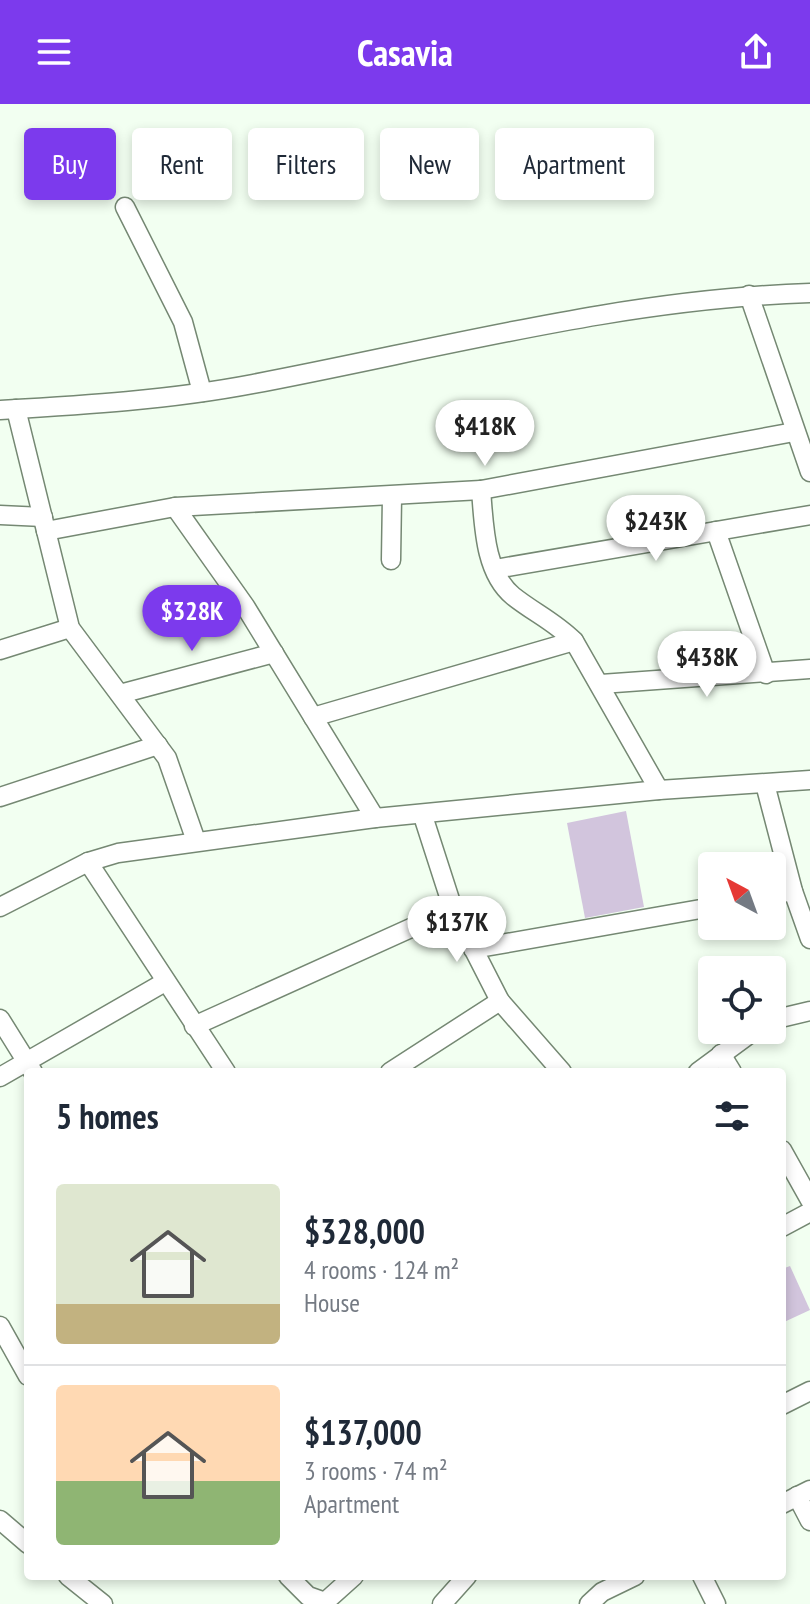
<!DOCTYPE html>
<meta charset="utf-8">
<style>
:root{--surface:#fff;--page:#f6f6f7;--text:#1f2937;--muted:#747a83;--line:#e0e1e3;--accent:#7c3aed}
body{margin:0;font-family:"PT Sans Narrow",sans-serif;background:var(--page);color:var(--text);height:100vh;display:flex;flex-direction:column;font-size:30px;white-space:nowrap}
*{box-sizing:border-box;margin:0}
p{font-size:26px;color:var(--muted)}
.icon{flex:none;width:44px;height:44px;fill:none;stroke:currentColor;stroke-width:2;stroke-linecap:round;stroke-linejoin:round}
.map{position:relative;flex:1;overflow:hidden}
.panel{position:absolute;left:24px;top:964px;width:762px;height:512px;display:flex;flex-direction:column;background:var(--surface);border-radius:8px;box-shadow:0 4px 12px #0003}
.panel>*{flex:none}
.hud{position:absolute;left:24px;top:24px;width:762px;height:72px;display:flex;gap:16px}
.needle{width:52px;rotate:319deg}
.buttons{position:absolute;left:698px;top:748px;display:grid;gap:16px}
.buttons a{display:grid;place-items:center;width:88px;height:88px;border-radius:8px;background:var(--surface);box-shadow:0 4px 12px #0003;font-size:40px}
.price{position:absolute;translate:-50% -68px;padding:0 18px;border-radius:28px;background:#fff;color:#222;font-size:26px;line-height:52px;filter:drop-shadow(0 2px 4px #0008)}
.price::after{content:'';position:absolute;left:50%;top:48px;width:24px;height:18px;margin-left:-12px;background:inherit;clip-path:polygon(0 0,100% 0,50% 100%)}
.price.on{background:var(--accent);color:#fff}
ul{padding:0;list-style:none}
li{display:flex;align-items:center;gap:24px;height:200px;padding:0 32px}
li+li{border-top:2px solid var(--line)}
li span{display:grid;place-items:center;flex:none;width:224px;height:160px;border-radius:8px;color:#555}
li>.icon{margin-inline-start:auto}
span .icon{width:96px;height:96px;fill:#fffc;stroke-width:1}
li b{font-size:34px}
h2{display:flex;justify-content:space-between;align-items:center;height:96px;padding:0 32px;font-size:34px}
.chip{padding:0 28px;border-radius:8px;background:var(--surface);box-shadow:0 4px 12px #0003;font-size:28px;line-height:72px}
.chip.on{background:var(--accent);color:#fff}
header{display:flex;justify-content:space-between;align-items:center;height:104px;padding:0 32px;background:var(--accent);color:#fff;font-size:36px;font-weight:800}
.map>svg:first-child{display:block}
</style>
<header><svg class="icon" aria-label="menu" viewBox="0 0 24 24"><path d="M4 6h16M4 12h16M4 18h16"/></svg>Casavia<svg class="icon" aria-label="share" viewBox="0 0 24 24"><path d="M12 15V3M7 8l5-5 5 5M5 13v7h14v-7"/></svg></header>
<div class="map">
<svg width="810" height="1500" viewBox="0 0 810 1500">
<rect width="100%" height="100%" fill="#f2fff1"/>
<g fill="#d2c5dd">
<polygon points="626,707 644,803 585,814 567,719"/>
<polygon points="790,1162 810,1206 782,1219 782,1165"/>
</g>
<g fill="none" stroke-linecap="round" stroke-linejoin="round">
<defs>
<g id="minor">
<polyline points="125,103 183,218 202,288"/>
<polyline points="749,191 810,368"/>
<polyline points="16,305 70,524 167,654 196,737"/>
<path d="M0,306C85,301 169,296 253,280C438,245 621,195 810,189"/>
<path d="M481,386C484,420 484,468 513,492C533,508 555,518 574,537L659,686"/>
<polyline points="175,403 245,502 375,714"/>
<polyline points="0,411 43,413"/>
<polyline points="46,427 175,403 481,386 794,328"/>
<polyline points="716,427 766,570"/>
<polyline points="391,456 392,393"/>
<polyline points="495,465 810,411"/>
<polyline points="0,546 70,524"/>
<polyline points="601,580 810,565"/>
<polyline points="120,590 274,549"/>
<polyline points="313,613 574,537"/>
<polyline points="765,680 793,787 810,835"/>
<polyline points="0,693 158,641"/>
<polyline points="423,712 453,805 500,897 562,968"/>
<polyline points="88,758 226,968"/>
<polyline points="772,791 793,787"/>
<polyline points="0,803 88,758 118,749 375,714 659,686 810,676"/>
<polyline points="473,845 712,803"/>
<polyline points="0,915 33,968"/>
<polyline points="772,916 810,907"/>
<polyline points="194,922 453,805"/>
<polyline points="721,950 732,968"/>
<polyline points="390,968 500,897"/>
<polyline points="698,968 755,926"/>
<polyline points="0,973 165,878"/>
<polyline points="782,1046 810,1096"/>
<polyline points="782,1123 810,1108"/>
<polyline points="0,1222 28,1272"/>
<polyline points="782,1301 810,1287"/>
<polyline points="797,1392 810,1417"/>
<polyline points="782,1400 810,1386"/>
<polyline points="0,1416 28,1440"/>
<polyline points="68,1472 103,1500"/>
<polyline points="288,1472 308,1492 325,1498 354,1472"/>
<polyline points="702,1472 716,1500"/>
<polyline points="442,1500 467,1472"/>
<polyline points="589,1500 602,1488 635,1472"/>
</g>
</defs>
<use href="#minor" stroke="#758873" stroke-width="21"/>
<use href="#minor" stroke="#fff" stroke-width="18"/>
</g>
</svg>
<div class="buttons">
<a><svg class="needle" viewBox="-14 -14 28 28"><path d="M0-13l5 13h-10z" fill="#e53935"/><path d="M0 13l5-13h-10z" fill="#747a83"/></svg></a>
<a><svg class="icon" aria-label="locate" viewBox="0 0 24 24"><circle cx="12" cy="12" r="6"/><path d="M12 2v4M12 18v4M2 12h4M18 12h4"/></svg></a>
</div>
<b class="price" style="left:485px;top:364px">$418K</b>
<b class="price" style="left:656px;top:459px">$243K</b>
<b class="price on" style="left:192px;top:549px">$328K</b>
<b class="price" style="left:707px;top:595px">$438K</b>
<b class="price" style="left:457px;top:860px">$137K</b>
<div class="hud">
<a class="chip on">Buy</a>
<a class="chip">Rent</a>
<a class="chip">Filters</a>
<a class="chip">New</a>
<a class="chip">Apartment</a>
</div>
<section class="panel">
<h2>5 homes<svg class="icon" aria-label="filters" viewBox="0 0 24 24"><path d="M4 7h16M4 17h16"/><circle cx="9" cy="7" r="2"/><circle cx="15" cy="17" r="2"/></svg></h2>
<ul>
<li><span style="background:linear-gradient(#dfe7d0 75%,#c2b280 0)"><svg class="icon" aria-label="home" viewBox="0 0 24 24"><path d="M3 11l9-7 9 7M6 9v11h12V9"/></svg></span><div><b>$328,000</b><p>4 rooms · 124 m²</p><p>House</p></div></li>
<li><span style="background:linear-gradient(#ffd9b3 60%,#8fb573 0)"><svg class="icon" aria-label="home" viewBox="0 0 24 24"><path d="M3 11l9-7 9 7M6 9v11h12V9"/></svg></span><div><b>$137,000</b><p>3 rooms · 74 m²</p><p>Apartment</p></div></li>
</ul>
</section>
</div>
